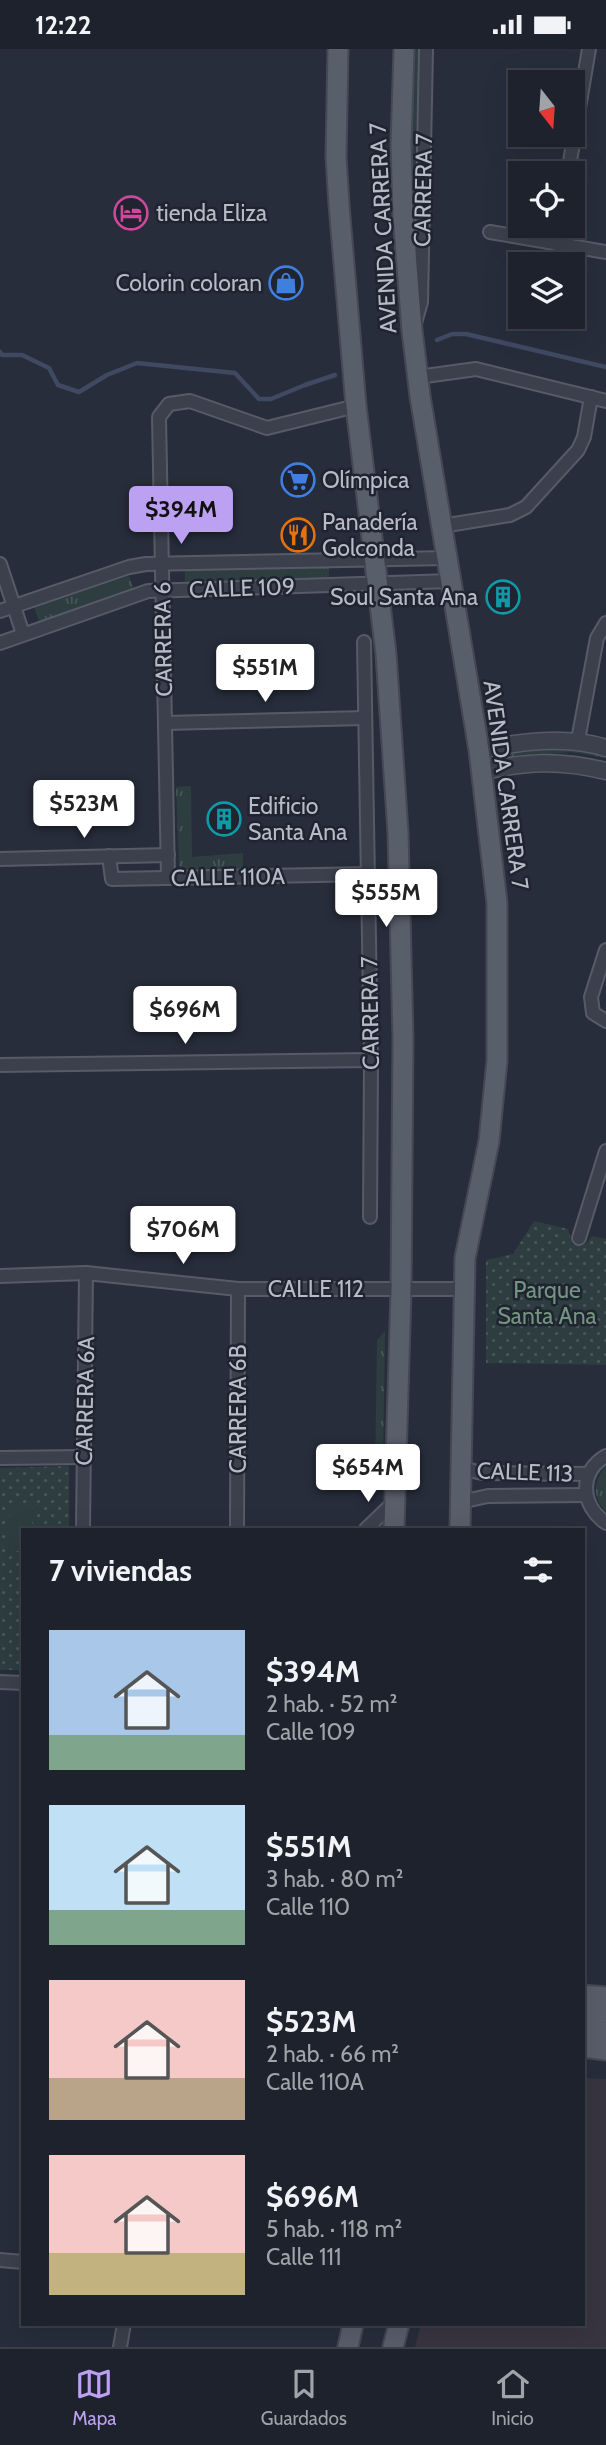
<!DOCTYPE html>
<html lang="es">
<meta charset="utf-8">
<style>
:root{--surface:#1d222c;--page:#252a34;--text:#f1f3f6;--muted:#a0a4a9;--line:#3b3f48;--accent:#bca0f2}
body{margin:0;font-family:Cabin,sans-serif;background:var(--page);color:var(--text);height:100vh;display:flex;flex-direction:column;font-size:26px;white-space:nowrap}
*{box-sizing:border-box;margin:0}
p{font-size:23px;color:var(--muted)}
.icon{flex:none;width:38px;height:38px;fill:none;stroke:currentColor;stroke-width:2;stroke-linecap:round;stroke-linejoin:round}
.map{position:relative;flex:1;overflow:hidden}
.drawer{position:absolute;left:21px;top:1479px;width:564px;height:798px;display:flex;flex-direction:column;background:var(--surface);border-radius:0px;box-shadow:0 7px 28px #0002,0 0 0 2px var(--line)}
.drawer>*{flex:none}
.needle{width:46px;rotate:163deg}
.buttons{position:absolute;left:508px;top:21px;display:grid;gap:14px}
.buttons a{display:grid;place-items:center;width:77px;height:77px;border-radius:0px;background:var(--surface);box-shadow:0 7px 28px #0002,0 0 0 2px var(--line);font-size:35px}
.price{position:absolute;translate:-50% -60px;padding:0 16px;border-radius:7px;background:#fff;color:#222;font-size:23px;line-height:46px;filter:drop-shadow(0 2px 4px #0008)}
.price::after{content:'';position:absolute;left:50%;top:42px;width:21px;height:16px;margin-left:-10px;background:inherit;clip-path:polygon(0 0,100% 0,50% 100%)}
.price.current{background:var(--accent);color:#111}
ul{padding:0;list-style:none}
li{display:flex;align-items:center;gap:21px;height:175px;padding:0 28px}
li span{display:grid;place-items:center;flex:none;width:196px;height:140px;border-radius:0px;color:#555}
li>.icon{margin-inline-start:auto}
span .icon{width:84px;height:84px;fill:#fffc;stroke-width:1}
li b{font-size:30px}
h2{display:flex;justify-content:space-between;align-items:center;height:84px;padding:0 28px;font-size:30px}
.status{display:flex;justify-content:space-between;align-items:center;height:49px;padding:0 35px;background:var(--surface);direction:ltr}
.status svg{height:19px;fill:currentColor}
.dock{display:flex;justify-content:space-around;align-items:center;height:98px;border-top:2px solid var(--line);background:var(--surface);font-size:19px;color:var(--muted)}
.dock a{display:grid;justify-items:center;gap:4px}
.dock .current{color:var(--accent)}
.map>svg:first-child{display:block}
</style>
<div class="status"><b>12:22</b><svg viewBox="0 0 49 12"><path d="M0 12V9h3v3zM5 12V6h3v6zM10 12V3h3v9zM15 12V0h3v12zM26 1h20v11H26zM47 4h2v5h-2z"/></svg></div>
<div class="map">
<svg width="606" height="2298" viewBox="0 0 606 2298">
<defs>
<pattern id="grass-tufts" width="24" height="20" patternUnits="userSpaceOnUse" patternTransform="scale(1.75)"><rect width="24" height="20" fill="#2d3d40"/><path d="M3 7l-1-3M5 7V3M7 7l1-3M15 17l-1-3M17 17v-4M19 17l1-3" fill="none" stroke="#49575a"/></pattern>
<pattern id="park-dots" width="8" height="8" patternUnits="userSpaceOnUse" patternTransform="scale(1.75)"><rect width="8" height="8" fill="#2d3d40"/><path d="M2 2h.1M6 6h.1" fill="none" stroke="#49575a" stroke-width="1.8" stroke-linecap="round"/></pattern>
</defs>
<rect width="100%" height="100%" fill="#272d3b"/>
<polygon fill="#383541" points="583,2029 606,2030 606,2298 415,2298 421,2275 583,2275"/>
<g fill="url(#grass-tufts)">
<polygon points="413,0 419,0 412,202 408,121"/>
<polygon points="329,517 329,529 185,532 185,520"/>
<polygon points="129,527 134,541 39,572 34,558"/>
<polygon points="547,699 572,699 606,706 606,709 571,703 499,710 498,705"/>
<polygon points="191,737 192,808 243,804 243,822 183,823 179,816 176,738"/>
<polygon points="385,1282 383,1417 375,1429 377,1291"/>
<path d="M606,1417V1463C592,1448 593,1432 606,1417Z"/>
</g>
<g fill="url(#park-dots)">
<polygon points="534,1172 568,1180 572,1195 579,1197 587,1194 592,1187 606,1190 606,1316 486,1314 486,1211 513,1205"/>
<polygon points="69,1417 69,1480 23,1480 23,1621 0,1621 0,1419"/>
</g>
<polygon fill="#2d3d40" points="10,1454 33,1454 32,1480 23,1480 23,1502 8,1502"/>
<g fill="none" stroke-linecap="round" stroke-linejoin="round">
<g stroke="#3f4962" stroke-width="4.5">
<polyline points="437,291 452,285 466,285 606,318"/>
<polyline points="0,303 2,306 22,306 49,319 58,336 79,343 107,326 137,314 235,324 259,350 271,350 305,336 335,326"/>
</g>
<defs>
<g id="minor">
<polyline points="568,124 589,0"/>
<polyline points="490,183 606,203"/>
<polyline points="556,195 559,177"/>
<polyline points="415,274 421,253 426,0"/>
<polyline points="418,328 476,320 606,352"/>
<polyline points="442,477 510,466 526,458 578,401 584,388 591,348"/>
<polyline points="0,515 23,585"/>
<polyline points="0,562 129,518 146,515 447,509"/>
<polyline points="364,593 371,1011 370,1168"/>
<polyline points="0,594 148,542 451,532"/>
<polyline points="165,674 365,669"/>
<polyline points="578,691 597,589 606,574"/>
<polyline points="109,807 112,830 368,825"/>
<polyline points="0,810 168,806"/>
<polyline points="168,829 159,368 169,355 190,352 267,379 356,357"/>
<polyline points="606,901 591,948 593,964 606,972"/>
<polyline points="0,1016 371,1011"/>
<polyline points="579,1189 606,1102"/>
<polyline points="0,1227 86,1224 238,1240 465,1240"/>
<path d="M606,1407C578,1423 581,1457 606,1474"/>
<polyline points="0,1409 84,1408"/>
<polyline points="461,1419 482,1424 589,1425"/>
<polyline points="460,1453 488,1447 586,1446"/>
<polyline points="83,1480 86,1224"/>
<polyline points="237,1480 238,1240"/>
<polyline points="366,1480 394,1453"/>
<polyline points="0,1633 23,1634"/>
<polyline points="0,2211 23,2213"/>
<polyline points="120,2298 124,2275"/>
</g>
<g id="tertiary">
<path d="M479,701C520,693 565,686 606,699"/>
<path d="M481,723C526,712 561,711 606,722"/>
</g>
<g id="primary">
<polyline points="338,0 336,108 339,156 356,357 386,605 398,783 403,989 401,1241 394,1480"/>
<polyline points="404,0 401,96 403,166 412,281 420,347 479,701 497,854 497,1012 489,1092 465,1209 460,1480"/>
<polyline points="583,1946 606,1948"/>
<polyline points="583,1963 606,1964"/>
<polyline points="583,1981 606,1983"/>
<polyline points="583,1998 606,2001"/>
<polyline points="348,2298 353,2275"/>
<polyline points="393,2298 399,2275"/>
</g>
</defs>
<use href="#minor" stroke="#565b67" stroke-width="16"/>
<use href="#tertiary" stroke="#565b67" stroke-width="19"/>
<use href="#primary" stroke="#444955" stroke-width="23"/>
<use href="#minor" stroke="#3b404c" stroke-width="12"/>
<use href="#tertiary" stroke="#3b404c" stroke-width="16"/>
<use href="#primary" stroke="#595e6b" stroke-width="19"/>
</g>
<defs>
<symbol id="hotel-ring" viewBox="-11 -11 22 22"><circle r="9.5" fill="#202431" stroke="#d1479c" stroke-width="1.5"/><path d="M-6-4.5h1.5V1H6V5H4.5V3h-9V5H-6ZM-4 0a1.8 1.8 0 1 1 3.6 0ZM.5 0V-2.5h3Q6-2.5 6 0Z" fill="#d1479c"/></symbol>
<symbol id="shop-ring" viewBox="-11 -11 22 22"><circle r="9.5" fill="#202431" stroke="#3f7fe0" stroke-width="1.5"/><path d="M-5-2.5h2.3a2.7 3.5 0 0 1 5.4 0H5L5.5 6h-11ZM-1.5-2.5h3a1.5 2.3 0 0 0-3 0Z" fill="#3f7fe0"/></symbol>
<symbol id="supermarket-ring" viewBox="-11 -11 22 22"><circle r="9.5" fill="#202431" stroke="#3f7fe0" stroke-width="1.5"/><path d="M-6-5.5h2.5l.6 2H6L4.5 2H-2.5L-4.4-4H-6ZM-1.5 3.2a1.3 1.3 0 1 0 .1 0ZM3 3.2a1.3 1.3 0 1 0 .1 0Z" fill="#3f7fe0"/></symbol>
<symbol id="restaurant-ring" viewBox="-11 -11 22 22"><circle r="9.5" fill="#202431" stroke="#e8710a" stroke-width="1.5"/><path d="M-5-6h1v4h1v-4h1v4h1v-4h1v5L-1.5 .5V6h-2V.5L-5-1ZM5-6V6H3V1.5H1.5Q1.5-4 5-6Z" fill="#e8710a"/></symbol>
<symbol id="building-ring" viewBox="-11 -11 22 22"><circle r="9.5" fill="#202431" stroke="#0f9aa8" stroke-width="1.5"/><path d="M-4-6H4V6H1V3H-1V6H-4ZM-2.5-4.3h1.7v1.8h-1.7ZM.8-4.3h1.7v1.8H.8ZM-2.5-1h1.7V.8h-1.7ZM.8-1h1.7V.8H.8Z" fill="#0f9aa8"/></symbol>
</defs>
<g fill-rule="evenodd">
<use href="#hotel-ring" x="112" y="145" width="38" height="38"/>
<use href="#shop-ring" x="267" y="215" width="38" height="38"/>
<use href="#supermarket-ring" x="279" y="412" width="38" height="38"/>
<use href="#restaurant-ring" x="279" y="467" width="38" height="38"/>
<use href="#building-ring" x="484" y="529" width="38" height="38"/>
<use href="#building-ring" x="205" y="751" width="38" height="38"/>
</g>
<g text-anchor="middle" stroke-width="5" stroke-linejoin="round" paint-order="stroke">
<g font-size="23" fill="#b7bbc7" stroke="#202431">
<text transform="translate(423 141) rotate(-89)" y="8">CARRERA 7</text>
<text transform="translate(383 179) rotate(-93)" y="8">AVENIDA CARRERA 7</text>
<text transform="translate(242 539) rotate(-2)" y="8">CALLE 109</text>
<text transform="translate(163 590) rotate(-91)" y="8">CARRERA 6</text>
<text transform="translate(506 736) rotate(82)" y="8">AVENIDA CARRERA 7</text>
<text transform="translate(228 828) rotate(-1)" y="8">CALLE 110A</text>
<text transform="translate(370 964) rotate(-91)" y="8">CARRERA 7</text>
<text x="316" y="1248">CALLE 112</text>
<text transform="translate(85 1352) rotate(-89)" y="8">CARRERA 6A</text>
<text transform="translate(238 1360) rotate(-90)" y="8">CARRERA 6B</text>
<text transform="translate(525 1423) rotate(2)" y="8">CALLE 113</text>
</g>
<g font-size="23" fill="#b7bbc7" stroke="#202431" text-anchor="start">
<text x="156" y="172">tienda Eliza</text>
<text x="262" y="242" text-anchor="end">Colorin coloran</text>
<text x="322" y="439">Olímpica</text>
<text x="322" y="481">Panadería<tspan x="322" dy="26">Golconda</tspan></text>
<text x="478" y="556" text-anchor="end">Soul Santa Ana</text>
<text x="248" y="765">Edificio<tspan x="248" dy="26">Santa Ana</tspan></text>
</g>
<g font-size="23" fill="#71957e" stroke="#202431">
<text x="547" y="1249">Parque<tspan x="547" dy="26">Santa Ana</tspan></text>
</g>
</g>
</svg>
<div class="buttons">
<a><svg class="needle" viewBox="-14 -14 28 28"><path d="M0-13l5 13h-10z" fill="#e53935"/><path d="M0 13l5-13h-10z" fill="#a0a4a9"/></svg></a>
<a><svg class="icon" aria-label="locate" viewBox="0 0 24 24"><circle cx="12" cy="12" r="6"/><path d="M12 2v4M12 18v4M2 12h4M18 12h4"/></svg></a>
<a><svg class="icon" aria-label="layers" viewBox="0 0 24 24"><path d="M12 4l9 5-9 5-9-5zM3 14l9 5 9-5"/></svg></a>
</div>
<b class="price current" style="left:181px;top:497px">$394M</b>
<b class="price" style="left:265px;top:655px">$551M</b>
<b class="price" style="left:84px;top:791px">$523M</b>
<b class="price" style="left:386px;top:880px">$555M</b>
<b class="price" style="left:185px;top:997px">$696M</b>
<b class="price" style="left:183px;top:1217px">$706M</b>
<b class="price" style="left:368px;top:1455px">$654M</b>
<section class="drawer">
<h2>7 viviendas<svg class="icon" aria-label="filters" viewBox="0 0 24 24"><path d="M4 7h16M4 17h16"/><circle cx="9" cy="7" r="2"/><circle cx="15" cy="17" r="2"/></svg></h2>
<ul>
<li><span style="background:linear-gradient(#a9c7e8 75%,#7fa58c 0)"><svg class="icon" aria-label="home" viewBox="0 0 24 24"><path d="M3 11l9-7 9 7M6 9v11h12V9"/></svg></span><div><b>$394M</b><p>2 hab. · 52 m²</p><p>Calle 109</p></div></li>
<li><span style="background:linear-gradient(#bfe0f5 75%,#7fa58c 0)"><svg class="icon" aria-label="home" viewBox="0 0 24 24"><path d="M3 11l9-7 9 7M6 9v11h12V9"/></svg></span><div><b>$551M</b><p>3 hab. · 80 m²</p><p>Calle 110</p></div></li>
<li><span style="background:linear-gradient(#f6c9c9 70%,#b9a48a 0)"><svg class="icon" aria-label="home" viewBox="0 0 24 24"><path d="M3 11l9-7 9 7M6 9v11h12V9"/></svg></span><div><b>$523M</b><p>2 hab. · 66 m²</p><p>Calle 110A</p></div></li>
<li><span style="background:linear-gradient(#f6c9c9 70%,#c2b280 0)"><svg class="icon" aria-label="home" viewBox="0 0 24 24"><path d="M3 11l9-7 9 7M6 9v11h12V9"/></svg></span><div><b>$696M</b><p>5 hab. · 118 m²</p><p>Calle 111</p></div></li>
</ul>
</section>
</div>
<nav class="dock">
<a class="current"><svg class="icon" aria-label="map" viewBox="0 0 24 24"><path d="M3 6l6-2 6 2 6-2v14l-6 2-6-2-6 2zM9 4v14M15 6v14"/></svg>Mapa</a>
<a><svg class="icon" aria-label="saved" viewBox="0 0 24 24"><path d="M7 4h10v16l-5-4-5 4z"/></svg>Guardados</a>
<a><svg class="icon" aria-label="home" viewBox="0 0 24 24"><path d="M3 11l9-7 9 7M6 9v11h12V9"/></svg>Inicio</a>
</nav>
